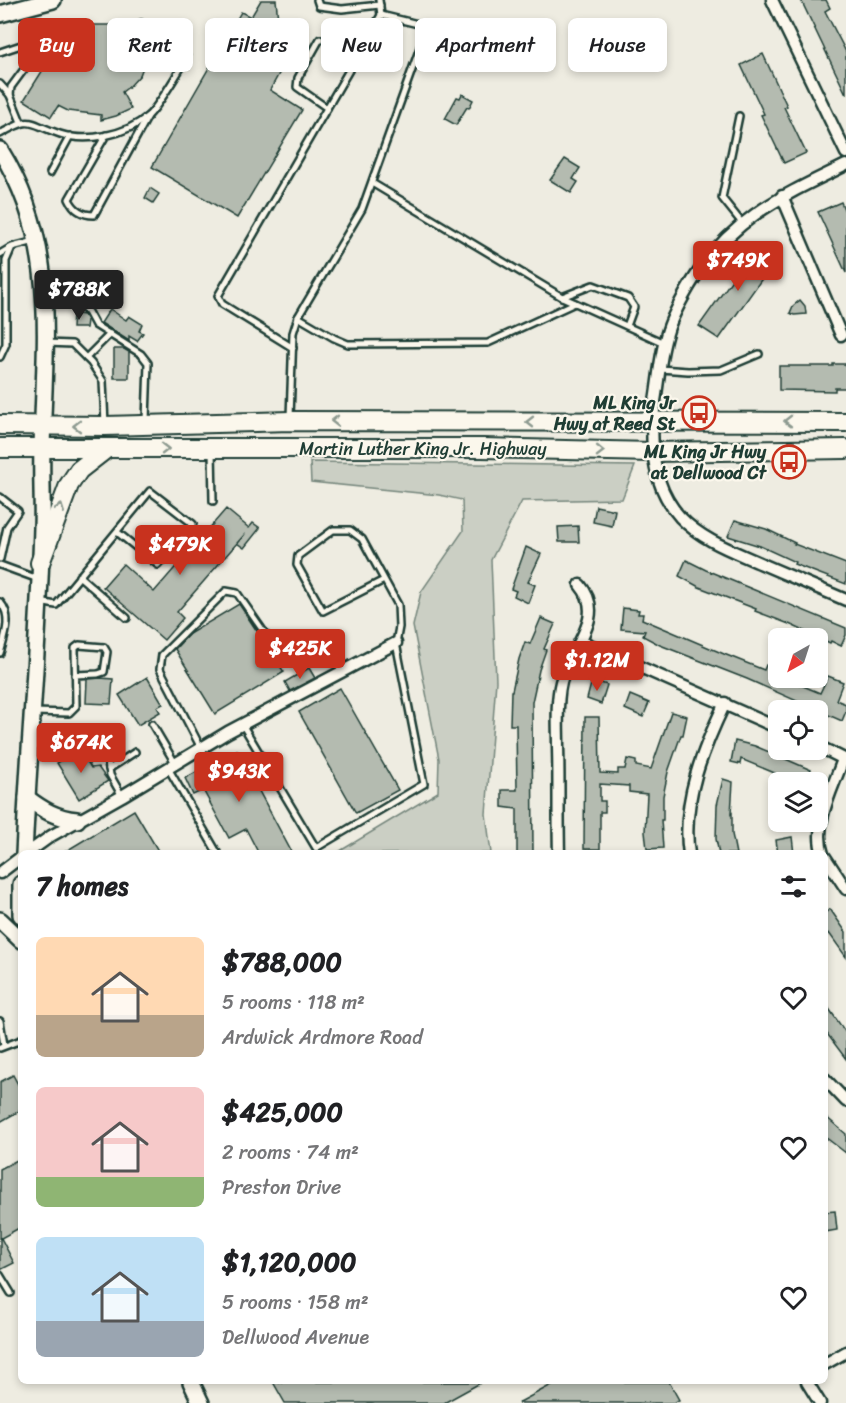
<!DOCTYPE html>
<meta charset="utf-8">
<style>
:root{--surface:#fff;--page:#f2f2f2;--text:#202124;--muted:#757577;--accent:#c8321e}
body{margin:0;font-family:Sriracha,sans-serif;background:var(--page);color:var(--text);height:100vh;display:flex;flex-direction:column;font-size:22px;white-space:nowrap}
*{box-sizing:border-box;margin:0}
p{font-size:20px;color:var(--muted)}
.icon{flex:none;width:33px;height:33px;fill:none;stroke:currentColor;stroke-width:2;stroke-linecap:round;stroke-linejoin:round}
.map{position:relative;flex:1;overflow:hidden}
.details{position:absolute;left:18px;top:850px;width:810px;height:534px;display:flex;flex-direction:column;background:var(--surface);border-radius:9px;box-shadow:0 3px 9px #0003}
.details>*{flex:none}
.top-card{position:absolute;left:18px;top:18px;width:810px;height:54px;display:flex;gap:12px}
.needle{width:39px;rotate:219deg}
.controls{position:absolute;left:768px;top:628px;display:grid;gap:12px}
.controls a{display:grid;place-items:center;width:60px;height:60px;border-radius:9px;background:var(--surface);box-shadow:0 3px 9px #0003;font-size:30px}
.price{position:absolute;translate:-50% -51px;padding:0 14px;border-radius:6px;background:var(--accent);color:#fff;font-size:20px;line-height:39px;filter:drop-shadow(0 2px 3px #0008)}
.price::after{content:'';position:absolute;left:50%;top:36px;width:18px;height:14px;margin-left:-9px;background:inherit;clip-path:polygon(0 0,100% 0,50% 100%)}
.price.selected{background:#222;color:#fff}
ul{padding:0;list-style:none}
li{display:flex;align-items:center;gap:18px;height:150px;padding:0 18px}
li span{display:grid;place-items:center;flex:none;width:168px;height:120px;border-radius:9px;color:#555}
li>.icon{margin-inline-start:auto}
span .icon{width:72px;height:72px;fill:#fffc;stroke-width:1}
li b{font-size:26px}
h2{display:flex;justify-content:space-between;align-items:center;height:72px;padding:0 18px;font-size:26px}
.tag{padding:0 21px;border-radius:9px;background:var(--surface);box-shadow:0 3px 9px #0003;font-size:21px;line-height:54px}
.tag.selected{background:var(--accent);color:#fff}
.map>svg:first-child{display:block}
</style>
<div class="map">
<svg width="846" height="1403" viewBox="0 0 846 1403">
<rect width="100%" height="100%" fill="#eeece1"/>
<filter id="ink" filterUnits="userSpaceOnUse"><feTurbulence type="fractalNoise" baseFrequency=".0167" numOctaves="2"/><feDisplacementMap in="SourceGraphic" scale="12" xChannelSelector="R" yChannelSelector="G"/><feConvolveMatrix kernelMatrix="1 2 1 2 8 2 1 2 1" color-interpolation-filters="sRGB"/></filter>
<g filter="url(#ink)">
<polygon fill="#cbcfc4" stroke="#75867c" stroke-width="1.5" points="310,462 635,466 622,499 522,501 491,560 496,681 486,814 491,853 345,854 340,851 438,792 439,759 413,626 421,592 463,531 462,500 439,495 311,482"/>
<g fill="#b4bbb0" stroke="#1f3d34" stroke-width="1.5">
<polygon points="261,0 276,0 279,30 296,43 270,90 302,110 237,218 152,167 241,12 251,17"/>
<polygon points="801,0 826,0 830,8 825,11 846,52 846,94"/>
<polygon points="92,25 111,25 122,29 114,50 145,62 140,75 130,86 122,92 131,109 116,116 101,120 101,115 68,111 58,106 51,117 24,100 56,49 60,49 73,33 82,27"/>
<polygon points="763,54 787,106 784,107 806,153 784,163 761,115 764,114 741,65"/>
<polygon points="462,94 473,100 469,108 467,107 456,125 445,119 457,97 460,98"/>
<polygon points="565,159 580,168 573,179 578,182 571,193 550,180"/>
<polygon points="150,188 159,194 153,203 145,198"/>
<polygon points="841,202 846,214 846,273 818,212"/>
<polygon points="756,246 776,259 719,339 699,326"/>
<polygon points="800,300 805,306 806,314 794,315 790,313 793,306"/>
<polygon points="110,309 126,320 129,316 142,324 139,331 143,333 137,341 129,336 129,341 101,323"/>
<polygon points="73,313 84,315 87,320 86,328 72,328"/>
<polygon points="114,349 124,349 129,352 129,378 114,378"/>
<polygon points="833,364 846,364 846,388 835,388 835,391 779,390 779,366 833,366"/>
<polygon points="596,506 615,510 612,526 593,522"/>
<polygon points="226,509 249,528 253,523 260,528 244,548 237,543 245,534 177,612 183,618 164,640 103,587 123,564 154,592"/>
<polygon points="735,520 766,529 795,543 794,544 846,564 846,584 794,564 795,562 760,546 728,536"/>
<polygon points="578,526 579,542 559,542 558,527"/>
<polygon points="526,547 541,554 528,582 535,585 528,603 514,596 516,591 511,589"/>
<polygon points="686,560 706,570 846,628 846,635 841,646 831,641 830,643 789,624 755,611 756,609 699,587 679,576"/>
<polygon points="239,604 284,672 215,714 175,649 189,634"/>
<polygon points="623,608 639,610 638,614 643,614 642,619 649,622 724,654 764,670 766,665 778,670 778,678 798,678 796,683 820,693 828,676 843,682 836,700 846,704 846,711 842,721 747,679 660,645 643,636 645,631 621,629"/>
<polygon points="541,618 555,624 544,649 546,650 539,670 532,702 533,854 517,854 517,809 502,807 502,790 517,790 516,725 510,725 511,691 512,691 519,659 525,642 530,644"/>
<polygon points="309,668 315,678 290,691 285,682"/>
<polygon points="147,677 163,704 157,707 160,712 138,725 119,695"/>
<polygon points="100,678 113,679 111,704 86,703 87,679"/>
<polygon points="592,680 607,685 601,704 587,699"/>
<polygon points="340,688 398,790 356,813 299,712"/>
<polygon points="630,695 649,703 643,717 625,709"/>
<polygon points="671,712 687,716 683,735 681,735 668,772 663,796 663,820 661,820 663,848 647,849 645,832 647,794 629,792 629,786 600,784 600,801 605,801 605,812 600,812 600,849 584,849 585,717 599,717 600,773 618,774 618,769 625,769 627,759 636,761 636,766 651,769"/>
<polygon points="735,741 755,746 811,770 806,783 788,783 789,779 741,759 740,764 731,762"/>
<polygon points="80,749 91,768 98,767 108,781 79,799 57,763"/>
<polygon points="237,750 291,851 286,854 259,854 246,829 229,838 203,790 193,795 185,778"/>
<polygon points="723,779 733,782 731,814 732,813 732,834 736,854 719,854 716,839 717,805"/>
<polygon points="134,810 160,854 61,854"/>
<polygon points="792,837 794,854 778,854 776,840"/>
<polygon points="830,909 846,932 846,957 829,933 825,936 825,913"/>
<polygon points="825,1003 846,1033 846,1059 825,1031"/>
<polygon points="13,1075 21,1090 21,1110 0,1122 0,1082"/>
<polygon points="825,1116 846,1134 846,1153 825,1137"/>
<polygon points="21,1158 21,1227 1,1238 14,1263 0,1270 0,1169"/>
<polygon points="835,1211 837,1230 825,1232 825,1212"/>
<polygon points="273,1382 482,1382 444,1403 285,1403"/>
<polygon points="557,1382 669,1382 679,1400 673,1403 518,1403"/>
</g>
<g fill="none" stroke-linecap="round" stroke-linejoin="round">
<defs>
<g id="lane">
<polyline points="317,0 319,6 342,9 380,5"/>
<polyline points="320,39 298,78 297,87 327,108"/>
<polyline points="0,52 33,41 39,43 39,49 11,87 10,95"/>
<polyline points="0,84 10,95 21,122"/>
<polyline points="739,116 722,198 742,223"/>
<path d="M0,134C34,115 27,123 60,134C87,143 126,135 148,116C159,106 178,72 187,58L184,49L141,23"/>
<path d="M106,135L69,199C74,210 83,215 94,215L148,116"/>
<polyline points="50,173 70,136"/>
<polyline points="372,183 562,297 664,343"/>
<polyline points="0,254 10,248"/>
<polyline points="562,297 593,285 628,298 634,307 627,326"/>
<polyline points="46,302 75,302 88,312 95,325 141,354 148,363 146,420"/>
<polyline points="298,317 334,338 348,344 488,343 575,303"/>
<polyline points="47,343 72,344 91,363 103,381 105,424"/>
<polyline points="293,348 222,304 218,296 381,15 379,0"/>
<polyline points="0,357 6,344 6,261 12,247 35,241"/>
<polyline points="86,358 110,334"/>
<polyline points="660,369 688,371 721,370 759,354"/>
<polyline points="290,417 293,333 298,317 362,209 426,31 418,24 381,15"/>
<polyline points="212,450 213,501"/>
<polyline points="0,497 18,511 7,527 0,559"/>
<polyline points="0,565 38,579"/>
<polyline points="79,576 127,618"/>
<path d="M0,602C13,616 5,636 0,653"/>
<polyline points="39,602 56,605 150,491 193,524 158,565 117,532"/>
<polyline points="34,712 69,713 76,706 75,648 79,645 104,647 107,652 104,672 98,674 75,675"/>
<polyline points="152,724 175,763"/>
<polyline points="242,724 316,848 424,784 396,643 399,627 398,605 362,539 350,530 333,530 298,556 297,565 323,611 384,580"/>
<polyline points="87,739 108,762 110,775 122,796"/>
<polyline points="92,745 105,732"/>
<polyline points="201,748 160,669 162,655 226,591 237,593 284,661"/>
<polyline points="168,768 218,854"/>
<polyline points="109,769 135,752"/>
<polyline points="0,1021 4,1045"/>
<polyline points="0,1048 21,1040"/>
<polyline points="0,1275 11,1293"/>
</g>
<g id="street">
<polyline points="772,0 846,153"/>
<path d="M846,165C780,197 730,219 690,285C682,299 673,314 668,330C660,353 659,378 655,401C649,442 651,485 680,517C703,541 733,551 762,564C790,576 818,588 846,600"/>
<polyline points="782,196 841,335"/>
<polyline points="581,641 778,728"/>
<polyline points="818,746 846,760"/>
<polyline points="26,854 51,836 122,796 228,732 396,643"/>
<path d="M559,854C558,818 559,782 558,747C558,725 556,702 561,682C569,649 608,618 580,585"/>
<path d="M689,854C681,802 703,749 725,703"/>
<path d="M823,854C812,824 834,787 843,759"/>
<polyline points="825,857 846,889"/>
<polyline points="0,873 21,857"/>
<polyline points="825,1079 846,1101"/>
<polyline points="825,1364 846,1352"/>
<polyline points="807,1382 820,1403"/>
</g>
<g id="secondary">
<polyline points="0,14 53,0"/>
<path d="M0,150C60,246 44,343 42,450C41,476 43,502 42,527C39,636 29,745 24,854"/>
<path d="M27,798C43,810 56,818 77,820"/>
<polyline points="21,884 21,915"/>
<polyline points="0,920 21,940"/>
<polyline points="191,1382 201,1403"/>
</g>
<g id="primary">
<polyline points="0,425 105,426 290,421 846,422"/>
<polyline points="0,448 482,448 652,452 846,449"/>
<polyline points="40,563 69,485 79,470 106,449"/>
</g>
</defs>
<use href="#lane" stroke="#1f3d34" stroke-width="10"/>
<use href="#street" stroke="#1f3d34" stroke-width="15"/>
<use href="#secondary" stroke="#1f3d34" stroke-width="20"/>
<use href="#primary" stroke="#1f3d34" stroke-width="22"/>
<use href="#lane" stroke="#fbf7ec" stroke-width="5"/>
<use href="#street" stroke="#fbf7ec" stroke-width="10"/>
<use href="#secondary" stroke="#fbf7ec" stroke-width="15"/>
<use href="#primary" stroke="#fbf7ec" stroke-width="18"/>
</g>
<defs><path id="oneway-chevron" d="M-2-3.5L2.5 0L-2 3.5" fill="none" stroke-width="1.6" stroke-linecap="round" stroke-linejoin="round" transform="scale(1.5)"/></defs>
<g stroke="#8d9a90">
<use href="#oneway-chevron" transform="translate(335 421) rotate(-180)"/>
<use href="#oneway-chevron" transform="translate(788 421) rotate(-180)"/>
<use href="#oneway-chevron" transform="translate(530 422) rotate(-180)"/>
<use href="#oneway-chevron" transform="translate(77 426) rotate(-180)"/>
<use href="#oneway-chevron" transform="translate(165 449)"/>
<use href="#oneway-chevron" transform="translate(600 451) rotate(1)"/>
<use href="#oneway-chevron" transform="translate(60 508) rotate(-69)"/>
</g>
</g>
<defs>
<symbol id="bus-ring" viewBox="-11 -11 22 22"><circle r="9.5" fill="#fbf7ec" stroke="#c8321e" stroke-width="1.5"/><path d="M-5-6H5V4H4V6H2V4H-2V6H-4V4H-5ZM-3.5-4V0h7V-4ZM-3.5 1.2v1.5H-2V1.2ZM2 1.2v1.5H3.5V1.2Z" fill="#c8321e"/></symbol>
</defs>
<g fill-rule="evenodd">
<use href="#bus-ring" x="680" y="394" width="38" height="38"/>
<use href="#bus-ring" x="770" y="443" width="38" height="38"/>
</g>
<g text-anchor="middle" stroke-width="4.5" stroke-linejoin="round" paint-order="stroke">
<g font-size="18" font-weight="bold" fill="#1f3d34" stroke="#fbf7ec" text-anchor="end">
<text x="676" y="409">ML King Jr<tspan x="676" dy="21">Hwy at Reed St</tspan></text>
<text x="766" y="458">ML King Jr Hwy<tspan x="766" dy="21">at Dellwood Ct</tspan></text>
</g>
<g font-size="18" fill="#1f3d34" stroke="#fbf7ec">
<text x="423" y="455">Martin Luther King Jr. Highway</text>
</g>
</g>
</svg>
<div class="controls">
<a><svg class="needle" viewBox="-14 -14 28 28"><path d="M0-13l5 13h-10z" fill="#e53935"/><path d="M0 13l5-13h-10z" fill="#757577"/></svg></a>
<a><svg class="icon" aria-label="locate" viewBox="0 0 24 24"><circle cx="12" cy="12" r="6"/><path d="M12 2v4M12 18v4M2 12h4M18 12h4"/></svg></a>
<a><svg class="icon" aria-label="layers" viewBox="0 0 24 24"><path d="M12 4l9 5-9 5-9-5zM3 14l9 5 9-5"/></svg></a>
</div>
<b class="price" style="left:738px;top:292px">$749K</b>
<b class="price selected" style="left:79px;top:321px">$788K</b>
<b class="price" style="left:180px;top:576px">$479K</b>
<b class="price" style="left:300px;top:680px">$425K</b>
<b class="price" style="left:597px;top:692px">$1.12M</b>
<b class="price" style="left:81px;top:774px">$674K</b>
<b class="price" style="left:239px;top:803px">$943K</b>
<div class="top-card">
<a class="tag selected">Buy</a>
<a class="tag">Rent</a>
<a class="tag">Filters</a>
<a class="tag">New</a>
<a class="tag">Apartment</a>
<a class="tag">House</a>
</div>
<section class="details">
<h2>7 homes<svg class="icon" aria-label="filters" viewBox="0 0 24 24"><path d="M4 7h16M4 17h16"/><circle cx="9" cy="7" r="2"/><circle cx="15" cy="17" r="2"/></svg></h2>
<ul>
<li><span style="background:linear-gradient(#ffd9b3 65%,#b9a48a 0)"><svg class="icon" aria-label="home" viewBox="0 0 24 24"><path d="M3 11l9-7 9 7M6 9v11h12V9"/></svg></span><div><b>$788,000</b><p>5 rooms · 118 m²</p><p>Ardwick Ardmore Road</p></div><svg class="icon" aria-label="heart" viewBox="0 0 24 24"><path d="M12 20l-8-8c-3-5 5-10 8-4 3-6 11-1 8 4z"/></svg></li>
<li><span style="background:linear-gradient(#f6c9c9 75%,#8fb573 0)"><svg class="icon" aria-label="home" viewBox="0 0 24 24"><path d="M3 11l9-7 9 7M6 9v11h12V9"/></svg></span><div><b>$425,000</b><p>2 rooms · 74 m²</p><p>Preston Drive</p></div><svg class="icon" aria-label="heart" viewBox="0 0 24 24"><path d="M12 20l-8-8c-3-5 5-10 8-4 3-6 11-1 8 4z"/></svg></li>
<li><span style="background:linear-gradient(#bfe0f5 70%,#9aa5b1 0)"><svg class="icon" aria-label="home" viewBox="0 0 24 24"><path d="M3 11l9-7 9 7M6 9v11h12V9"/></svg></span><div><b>$1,120,000</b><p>5 rooms · 158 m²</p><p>Dellwood Avenue</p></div><svg class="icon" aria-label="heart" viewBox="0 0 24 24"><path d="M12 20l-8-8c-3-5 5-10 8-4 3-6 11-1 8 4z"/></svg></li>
</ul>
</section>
</div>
